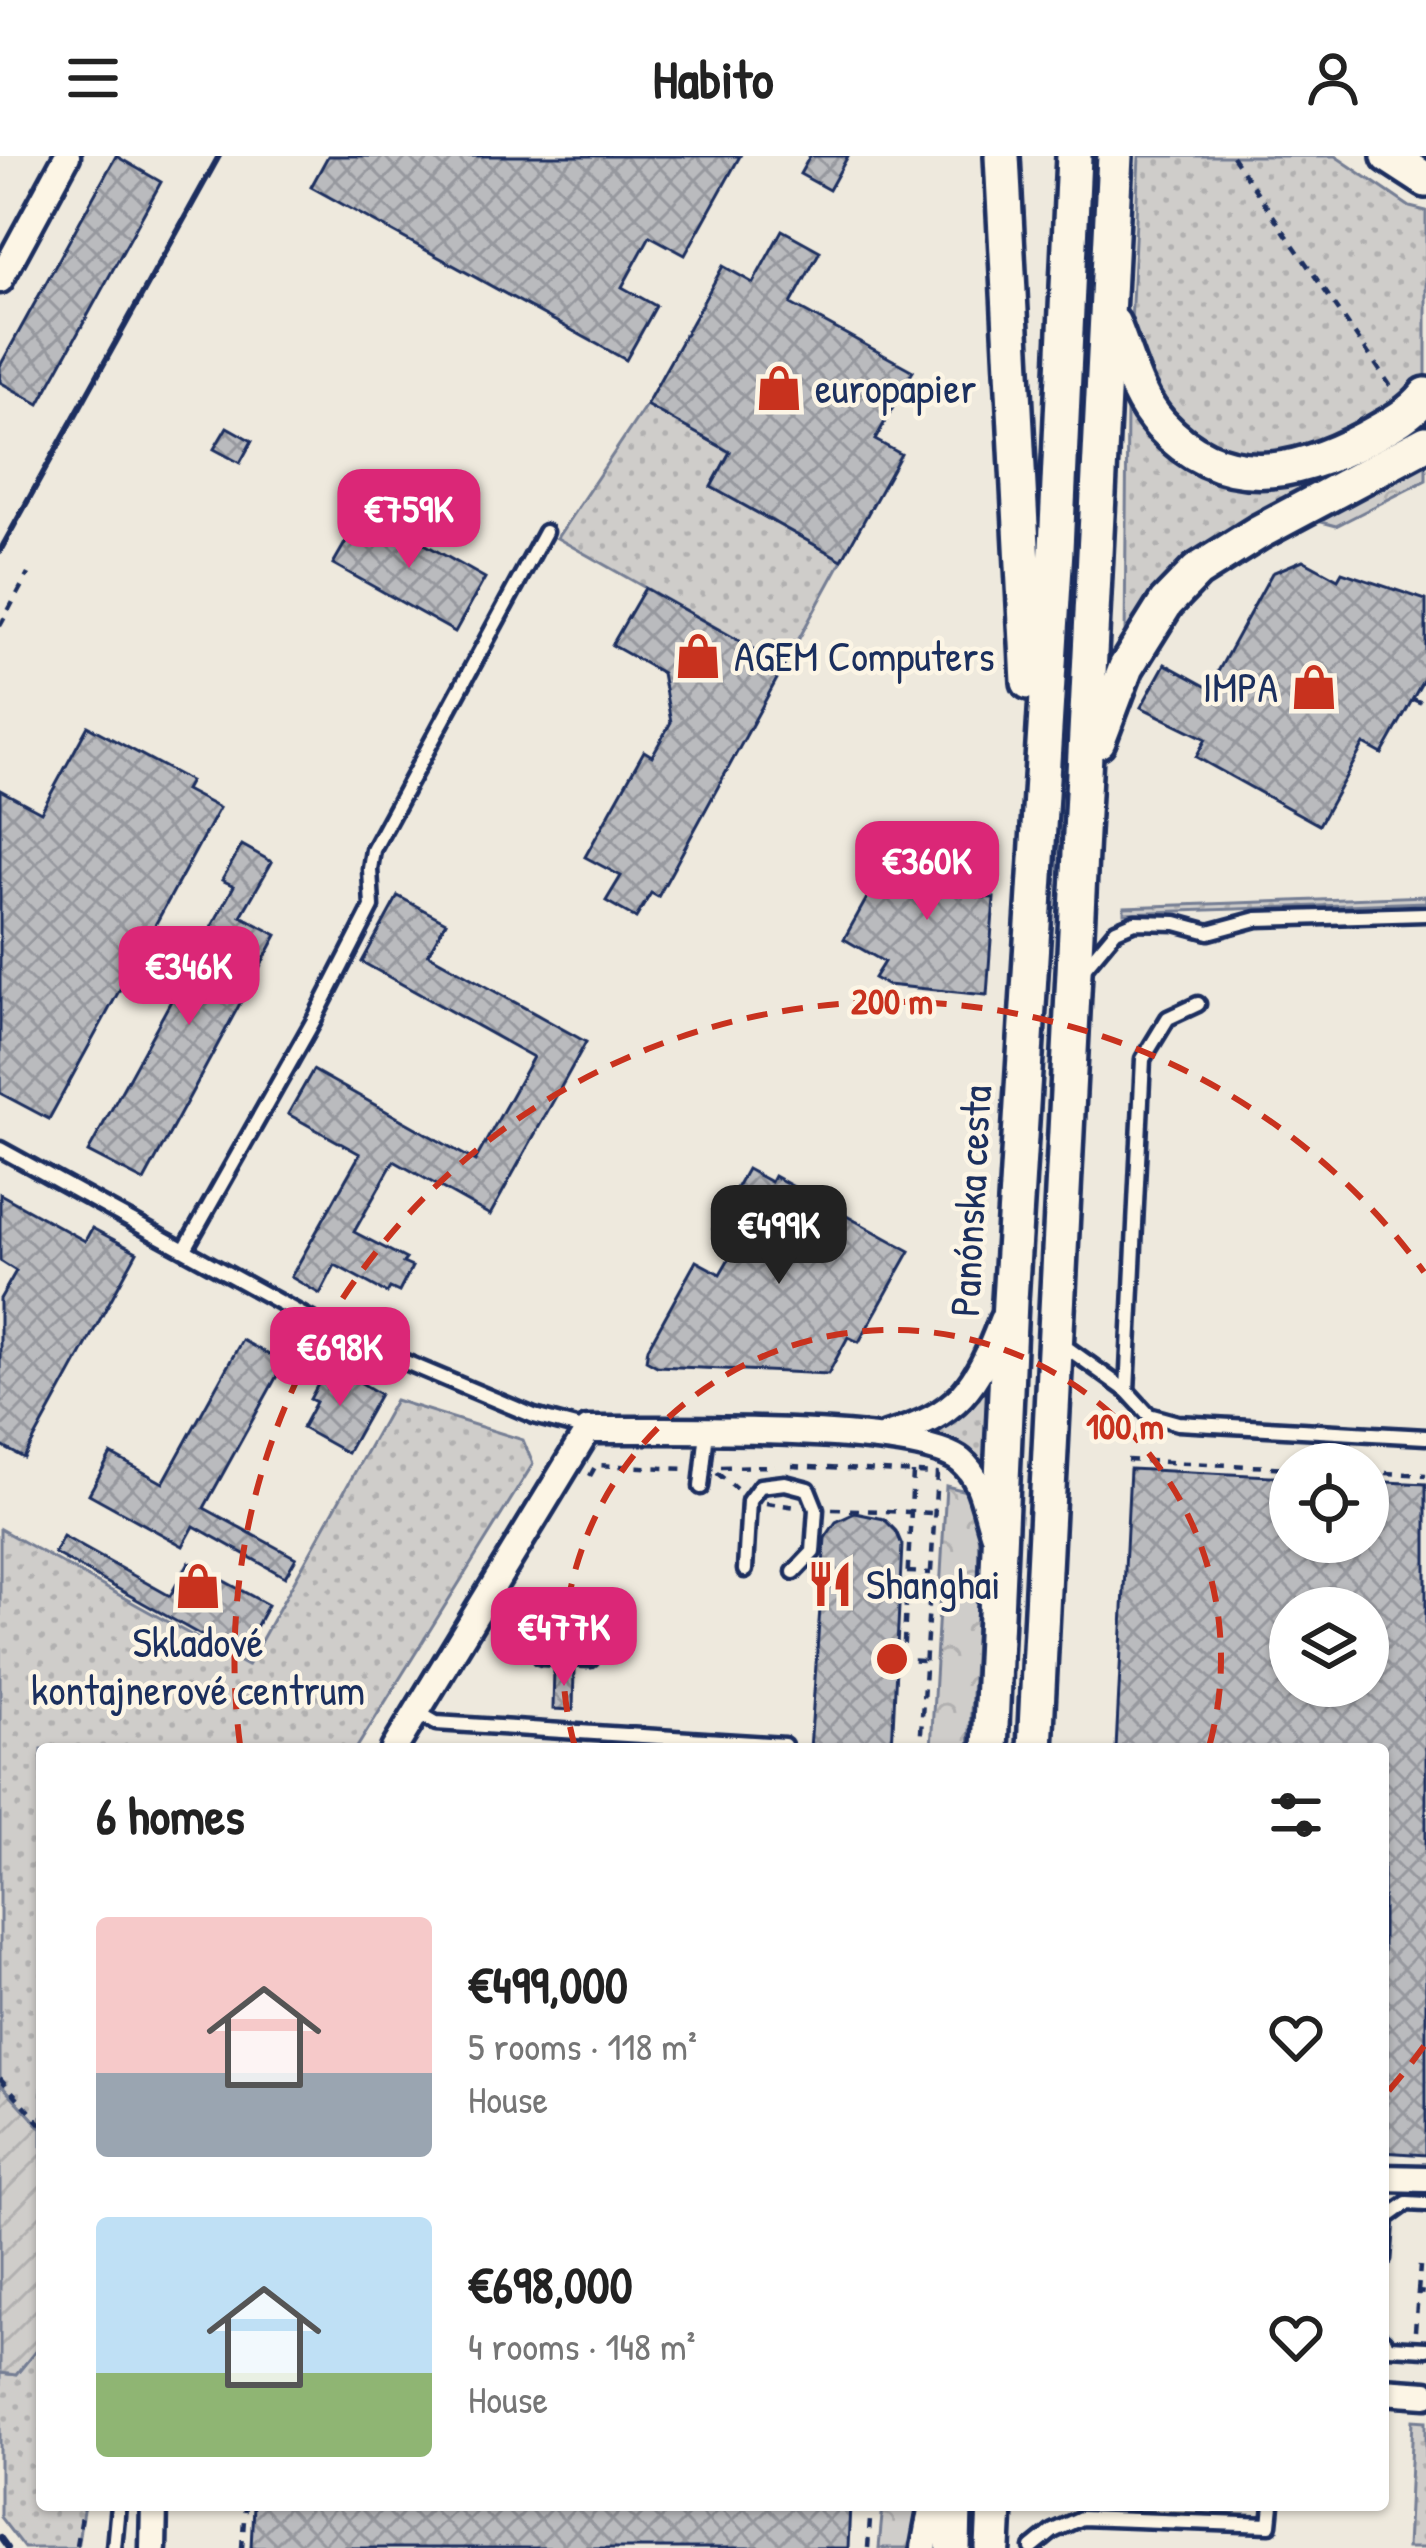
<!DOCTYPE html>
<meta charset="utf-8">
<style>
:root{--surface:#fff;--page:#f2f2f2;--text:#222;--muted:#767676;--accent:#db2777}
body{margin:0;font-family:"Patrick Hand",sans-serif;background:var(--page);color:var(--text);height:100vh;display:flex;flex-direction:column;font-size:45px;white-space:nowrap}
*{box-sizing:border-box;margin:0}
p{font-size:39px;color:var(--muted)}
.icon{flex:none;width:66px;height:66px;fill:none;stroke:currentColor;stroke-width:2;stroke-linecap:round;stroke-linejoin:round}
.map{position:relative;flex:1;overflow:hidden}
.sheet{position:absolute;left:36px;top:1587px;width:1353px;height:768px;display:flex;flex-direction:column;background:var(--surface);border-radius:12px;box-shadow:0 3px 9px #0004}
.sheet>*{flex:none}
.controls{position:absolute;left:1269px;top:1287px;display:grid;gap:24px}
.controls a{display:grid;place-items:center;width:120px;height:120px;border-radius:50%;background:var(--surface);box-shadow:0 3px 9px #0004;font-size:60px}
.price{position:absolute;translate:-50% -102px;padding:0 27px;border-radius:24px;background:var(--accent);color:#fff;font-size:39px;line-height:78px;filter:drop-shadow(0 3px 6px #0008)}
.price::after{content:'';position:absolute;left:50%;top:72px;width:36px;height:27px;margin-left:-18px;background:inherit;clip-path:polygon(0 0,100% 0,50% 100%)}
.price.active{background:#222;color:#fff}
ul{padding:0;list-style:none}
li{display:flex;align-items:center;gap:36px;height:300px;padding:0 60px}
li span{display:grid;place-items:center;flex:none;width:336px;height:240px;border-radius:12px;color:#555}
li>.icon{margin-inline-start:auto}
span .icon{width:144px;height:144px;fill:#fffc;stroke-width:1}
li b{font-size:51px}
h2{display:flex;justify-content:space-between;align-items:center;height:144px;padding:0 60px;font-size:51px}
header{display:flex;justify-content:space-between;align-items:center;height:156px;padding:0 60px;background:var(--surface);font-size:54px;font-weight:700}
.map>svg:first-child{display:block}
</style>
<header><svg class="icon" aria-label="menu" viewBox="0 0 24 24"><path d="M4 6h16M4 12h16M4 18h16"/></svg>Habito<svg class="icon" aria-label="person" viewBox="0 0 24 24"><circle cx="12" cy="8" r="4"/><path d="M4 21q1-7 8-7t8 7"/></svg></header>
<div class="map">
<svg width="1426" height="2392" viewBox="0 0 1426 2392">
<defs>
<pattern id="grass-dots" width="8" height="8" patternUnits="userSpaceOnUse" patternTransform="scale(3)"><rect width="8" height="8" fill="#cfcdca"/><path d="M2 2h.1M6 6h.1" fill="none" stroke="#b1b0b0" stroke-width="1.8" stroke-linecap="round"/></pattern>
<pattern id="forest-crowns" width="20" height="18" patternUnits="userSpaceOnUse" patternTransform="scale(3)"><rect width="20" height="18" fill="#cfcdca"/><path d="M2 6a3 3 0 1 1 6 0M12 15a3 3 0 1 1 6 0" fill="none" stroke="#b1b0b0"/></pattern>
<pattern id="garden-furrows" width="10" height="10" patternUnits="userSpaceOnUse" patternTransform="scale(3)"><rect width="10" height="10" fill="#cfcdca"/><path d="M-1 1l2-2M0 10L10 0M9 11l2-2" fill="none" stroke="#b1b0b0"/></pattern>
<pattern id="building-cross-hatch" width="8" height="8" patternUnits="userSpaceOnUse" patternTransform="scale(3)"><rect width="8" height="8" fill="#babbbe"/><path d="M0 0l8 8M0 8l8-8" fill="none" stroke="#96989e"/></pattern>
</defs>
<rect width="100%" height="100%" fill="#eee9dd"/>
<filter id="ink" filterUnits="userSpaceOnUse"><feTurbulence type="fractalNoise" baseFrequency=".00833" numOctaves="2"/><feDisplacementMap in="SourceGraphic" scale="24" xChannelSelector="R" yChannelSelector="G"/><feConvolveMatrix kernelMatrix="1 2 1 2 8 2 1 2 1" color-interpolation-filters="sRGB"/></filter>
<g filter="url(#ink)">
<g fill="url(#grass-dots)" stroke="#757e94" stroke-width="3">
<polygon points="1139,0 1335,0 1410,51 1426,55 1426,272 1287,345 1125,487 1127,251"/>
<polygon points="646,249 730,296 711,331 842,404 784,510 557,382"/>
<polygon points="1426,740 1426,746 1124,757 1124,751"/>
<path d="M992,1216L983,1328L914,1279C952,1270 973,1250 992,1216Z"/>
<polygon points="395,1244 523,1284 533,1308 356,1593 42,1593 42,1973 0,1927 0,1373 247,1510"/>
<polygon points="42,2187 42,2349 84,2349 77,2392 24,2392 0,2361 0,2217 16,2219"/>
<polygon points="1413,2264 1426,2265 1426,2392 1407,2392"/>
</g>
<g fill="url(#forest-crowns)" stroke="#757e94" stroke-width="3">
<polygon points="1426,305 1426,324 1336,370 1314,364"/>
<polygon points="946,1330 966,1335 971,1341 978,1368 979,1410 969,1593 931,1593"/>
<polygon points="883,2349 918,2349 913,2392 879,2392"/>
</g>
<polygon fill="url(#garden-furrows)" stroke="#757e94" stroke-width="3" points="0,1927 42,1973 42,2187 16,2219 0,2217"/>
<g fill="url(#building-cross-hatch)" stroke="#1b2f5e" stroke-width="3" fill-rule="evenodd">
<polygon points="116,0 161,26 39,248 0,226 0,210"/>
<polygon points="328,0 740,0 685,99 650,80 622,131 656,150 626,204 311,31"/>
<polygon points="810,0 848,0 829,34 800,18"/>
<polygon points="782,74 820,95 791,148 913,215 875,284 901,298 842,404 711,331 730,296 646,249 723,110 753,127"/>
<polygon points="227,271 252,285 240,307 214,293"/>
<polygon points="364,354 485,422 455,476 333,408"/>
<polygon points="1303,404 1338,423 1342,416 1426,444 1426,519 1382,598 1364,588 1319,669 1196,601 1206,583 1141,551 1165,508 1209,532 1272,417"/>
<polygon points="645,432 784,510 658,741 651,737 636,762 606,745 621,720 585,701 644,595 652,600 671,566 662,517 612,489"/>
<polygon points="88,570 190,625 185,634 219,652 49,963 0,937 0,634 41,656"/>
<polygon points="905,674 920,683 910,701 981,705 979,741 994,742 987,839 887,829 874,822 884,806 844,783"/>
<polygon points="242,689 272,706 241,760 277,779 144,1025 88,996 234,730 222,724"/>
<polygon points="398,740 446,766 428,798 586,886 490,1059 394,1005 354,1076 406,1103 403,1107 412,1111 399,1136 390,1132 387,1137 335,1109 320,1138 291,1121 360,998 288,958 313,914 475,1005 533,901 362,806"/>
<polygon points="747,1013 771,1026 774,1020 910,1095 859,1186 848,1181 828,1218 657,1210 646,1204 648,1192 696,1105 720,1118 738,1087 713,1073"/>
<polygon points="0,1038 85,1085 92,1072 137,1096 24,1302 0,1289 0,1143 16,1115 0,1105"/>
<polygon points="242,1184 284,1207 204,1352 296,1402 285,1421 194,1370 183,1390 89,1338 111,1298 163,1327"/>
<polygon points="329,1208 380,1238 347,1297 302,1272 316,1246 310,1243"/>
<path d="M1130,1313L1290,1321V1386H1368V1325L1426,1328V1999L1383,1996V1593H1116ZM1290,1452H1368V1530H1290Z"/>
<polygon points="855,1357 884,1363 896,1375 902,1389 892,1593 810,1593 825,1382 836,1366"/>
<polygon points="63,1380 170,1440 189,1406 268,1449 249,1484 254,1487 245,1504 54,1397"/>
<polygon points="554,1512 574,1513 573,1554 553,1553"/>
<polygon points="253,2349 850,2349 848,2392 251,2392"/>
</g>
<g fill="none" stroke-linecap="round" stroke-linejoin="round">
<defs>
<g id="lane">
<polyline points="1080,817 1116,774 1135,766 1176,767 1209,776 1257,763 1426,758"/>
<polyline points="0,993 334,1176 534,1260 587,1274"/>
<polyline points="185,1093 314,864 372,751 370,713 373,694 545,376"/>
<polyline points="1059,1186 1127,1235 1149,1259 1178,1267 1426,1281"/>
<polyline points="1127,1235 1143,903 1168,862 1198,848"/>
<polyline points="701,1331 707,1275"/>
<polyline points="745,1414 749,1345 760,1330 785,1327 808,1333 816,1353 813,1396 794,1416"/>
<polyline points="541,1501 591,1503"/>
<polyline points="417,1556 436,1567 784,1589"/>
<polyline points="1383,2103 1386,2062 1407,2047 1426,2048"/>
<polyline points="1383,2184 1389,2191 1426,2193"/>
<polyline points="114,2392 118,2349"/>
<polyline points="1032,2392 1053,2375 1081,2362 1270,2369 1272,2349"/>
</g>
<g id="street">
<polyline points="0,124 67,0"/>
<path d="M886,1280C959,1259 976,1232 1002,1164"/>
<path d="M394,1593L588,1274C660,1275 913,1267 961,1305C983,1323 985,1354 994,1379"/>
<polyline points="1383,2022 1426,2023"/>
<polyline points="1383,2235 1426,2238"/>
<polyline points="153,2392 154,2349"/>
<polyline points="924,2392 932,2349"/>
</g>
<g id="secondary">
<polyline points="1002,0 1029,526"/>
<polyline points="1389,0 1426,24"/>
<path d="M1113,168C1127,202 1135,241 1161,269C1222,335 1295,320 1366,282C1388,270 1410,259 1426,239"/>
<polyline points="1098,585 1126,511 1166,447 1197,415 1259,376 1426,287"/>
<polyline points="990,1593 1010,1145 1056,393 1074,0"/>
<polyline points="1035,1593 1115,0"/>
<polyline points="953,2392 954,2349"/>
<polyline points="993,2392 995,2349"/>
</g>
</defs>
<use href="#lane" stroke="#1b2f5e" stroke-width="21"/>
<use href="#street" stroke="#1b2f5e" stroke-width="33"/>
<use href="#secondary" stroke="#1b2f5e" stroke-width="42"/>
<g stroke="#1b2f5e" stroke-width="4.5" stroke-dasharray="9 9" stroke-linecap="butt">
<polyline points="1232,0 1392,232"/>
<polyline points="0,470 28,418"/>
<polyline points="1413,543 1426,549"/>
<polyline points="1127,1304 1290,1312"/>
<polyline points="792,1310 937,1318 920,1593"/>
<polyline points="721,1311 775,1310"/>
<polyline points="1368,1316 1426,1319"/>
<polyline points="717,1317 736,1333"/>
<polyline points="913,1317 903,1504 925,1505"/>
<polyline points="590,1320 596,1309 687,1313"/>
<polyline points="766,1347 797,1351"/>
<polyline points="832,1353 934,1357"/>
<polyline points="907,1416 931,1417"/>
<polyline points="0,1922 42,1969"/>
<polyline points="1418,2136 1420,2110"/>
<polyline points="1415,2175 1418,2136 1426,2137"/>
<polyline points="76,2389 83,2349"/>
<polyline points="242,2392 245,2349"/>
<polyline points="868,2392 871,2349"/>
</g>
<use href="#lane" stroke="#fcf5e5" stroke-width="12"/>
<use href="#street" stroke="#fcf5e5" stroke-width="24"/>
<use href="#secondary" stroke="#fcf5e5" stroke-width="33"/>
<g stroke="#1b2f5e" stroke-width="6">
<polyline points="0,395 219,0"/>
<polyline points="0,2381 8,2392"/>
</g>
</g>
</g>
<g fill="none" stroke="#c8321e" stroke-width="6" stroke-dasharray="21 15">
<path d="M575 1591A329 329 0 1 1 1209 1591"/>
<path d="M1424 1890A658 658 0 0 1 1385 1939M240 1589A658 658 0 0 1 1424 1116"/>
</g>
<defs>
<symbol id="shop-bare" viewBox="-9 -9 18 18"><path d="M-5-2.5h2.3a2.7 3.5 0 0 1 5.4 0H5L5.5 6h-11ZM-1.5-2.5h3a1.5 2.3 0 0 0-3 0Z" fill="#c8321e" stroke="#fcf5e5" stroke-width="2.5" paint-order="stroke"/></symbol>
<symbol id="restaurant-bare" viewBox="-9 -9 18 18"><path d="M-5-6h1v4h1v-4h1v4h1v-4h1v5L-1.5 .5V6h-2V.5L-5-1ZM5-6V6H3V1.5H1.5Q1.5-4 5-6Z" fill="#c8321e" stroke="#fcf5e5" stroke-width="2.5" paint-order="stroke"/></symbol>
</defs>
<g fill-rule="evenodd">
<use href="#shop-bare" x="746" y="199" width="66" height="66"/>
<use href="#shop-bare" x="665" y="467" width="66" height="66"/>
<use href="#shop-bare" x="1281" y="498" width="66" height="66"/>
<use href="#restaurant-bare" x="797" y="1395" width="66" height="66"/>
<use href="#shop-bare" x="165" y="1397" width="66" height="66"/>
</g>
<g text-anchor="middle" stroke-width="9" stroke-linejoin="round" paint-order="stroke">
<g font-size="42" fill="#1b2f5e" stroke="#fcf5e5" text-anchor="start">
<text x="815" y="247">europapier</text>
<text x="734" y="515">AGEM Computers</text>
<text x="1278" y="546" text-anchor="end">IMPA</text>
<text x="866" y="1443">Shanghai</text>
<text x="198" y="1501" text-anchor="middle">Skladové<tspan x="198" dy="48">kontajnerové centrum</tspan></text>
</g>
<g font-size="42" fill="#1b2f5e" stroke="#fcf5e5">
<text transform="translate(970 1045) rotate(-87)" y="15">Panónska cesta</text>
</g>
</g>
<circle cx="892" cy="1503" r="18" fill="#c8321e" stroke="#fcf5e5" stroke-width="6"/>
<g font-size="36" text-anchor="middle" font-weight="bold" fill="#c8321e" stroke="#fcf5e5" stroke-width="9" stroke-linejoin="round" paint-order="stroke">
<text x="892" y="858">200 m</text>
<text x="1125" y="1283">100 m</text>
</g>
</svg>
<div class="controls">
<a><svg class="icon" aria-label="locate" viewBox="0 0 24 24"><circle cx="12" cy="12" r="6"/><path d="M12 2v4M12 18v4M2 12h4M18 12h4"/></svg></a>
<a><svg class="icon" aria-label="layers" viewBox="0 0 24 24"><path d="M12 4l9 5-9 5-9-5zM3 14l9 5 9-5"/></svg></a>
</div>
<b class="price" style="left:409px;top:415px">€759K</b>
<b class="price" style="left:927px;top:767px">€360K</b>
<b class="price" style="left:189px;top:872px">€346K</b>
<b class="price active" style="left:779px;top:1131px">€499K</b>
<b class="price" style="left:340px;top:1253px">€698K</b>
<b class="price" style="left:564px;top:1533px">€477K</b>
<section class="sheet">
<h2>6 homes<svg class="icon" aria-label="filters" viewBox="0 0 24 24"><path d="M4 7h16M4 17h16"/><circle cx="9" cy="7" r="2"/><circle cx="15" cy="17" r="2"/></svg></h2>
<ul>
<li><span style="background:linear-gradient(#f6c9c9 65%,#9aa5b1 0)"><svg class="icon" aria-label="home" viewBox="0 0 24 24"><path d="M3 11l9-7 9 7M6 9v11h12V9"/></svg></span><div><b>€499,000</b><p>5 rooms · 118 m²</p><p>House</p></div><svg class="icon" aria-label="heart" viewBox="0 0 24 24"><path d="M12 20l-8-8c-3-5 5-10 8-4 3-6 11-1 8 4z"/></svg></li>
<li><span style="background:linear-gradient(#bfe0f5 65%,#8fb573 0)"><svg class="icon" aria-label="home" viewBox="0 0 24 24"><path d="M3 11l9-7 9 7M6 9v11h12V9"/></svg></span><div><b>€698,000</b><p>4 rooms · 148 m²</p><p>House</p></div><svg class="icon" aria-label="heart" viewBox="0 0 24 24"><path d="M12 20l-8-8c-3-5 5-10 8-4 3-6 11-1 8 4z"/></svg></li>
</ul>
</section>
</div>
